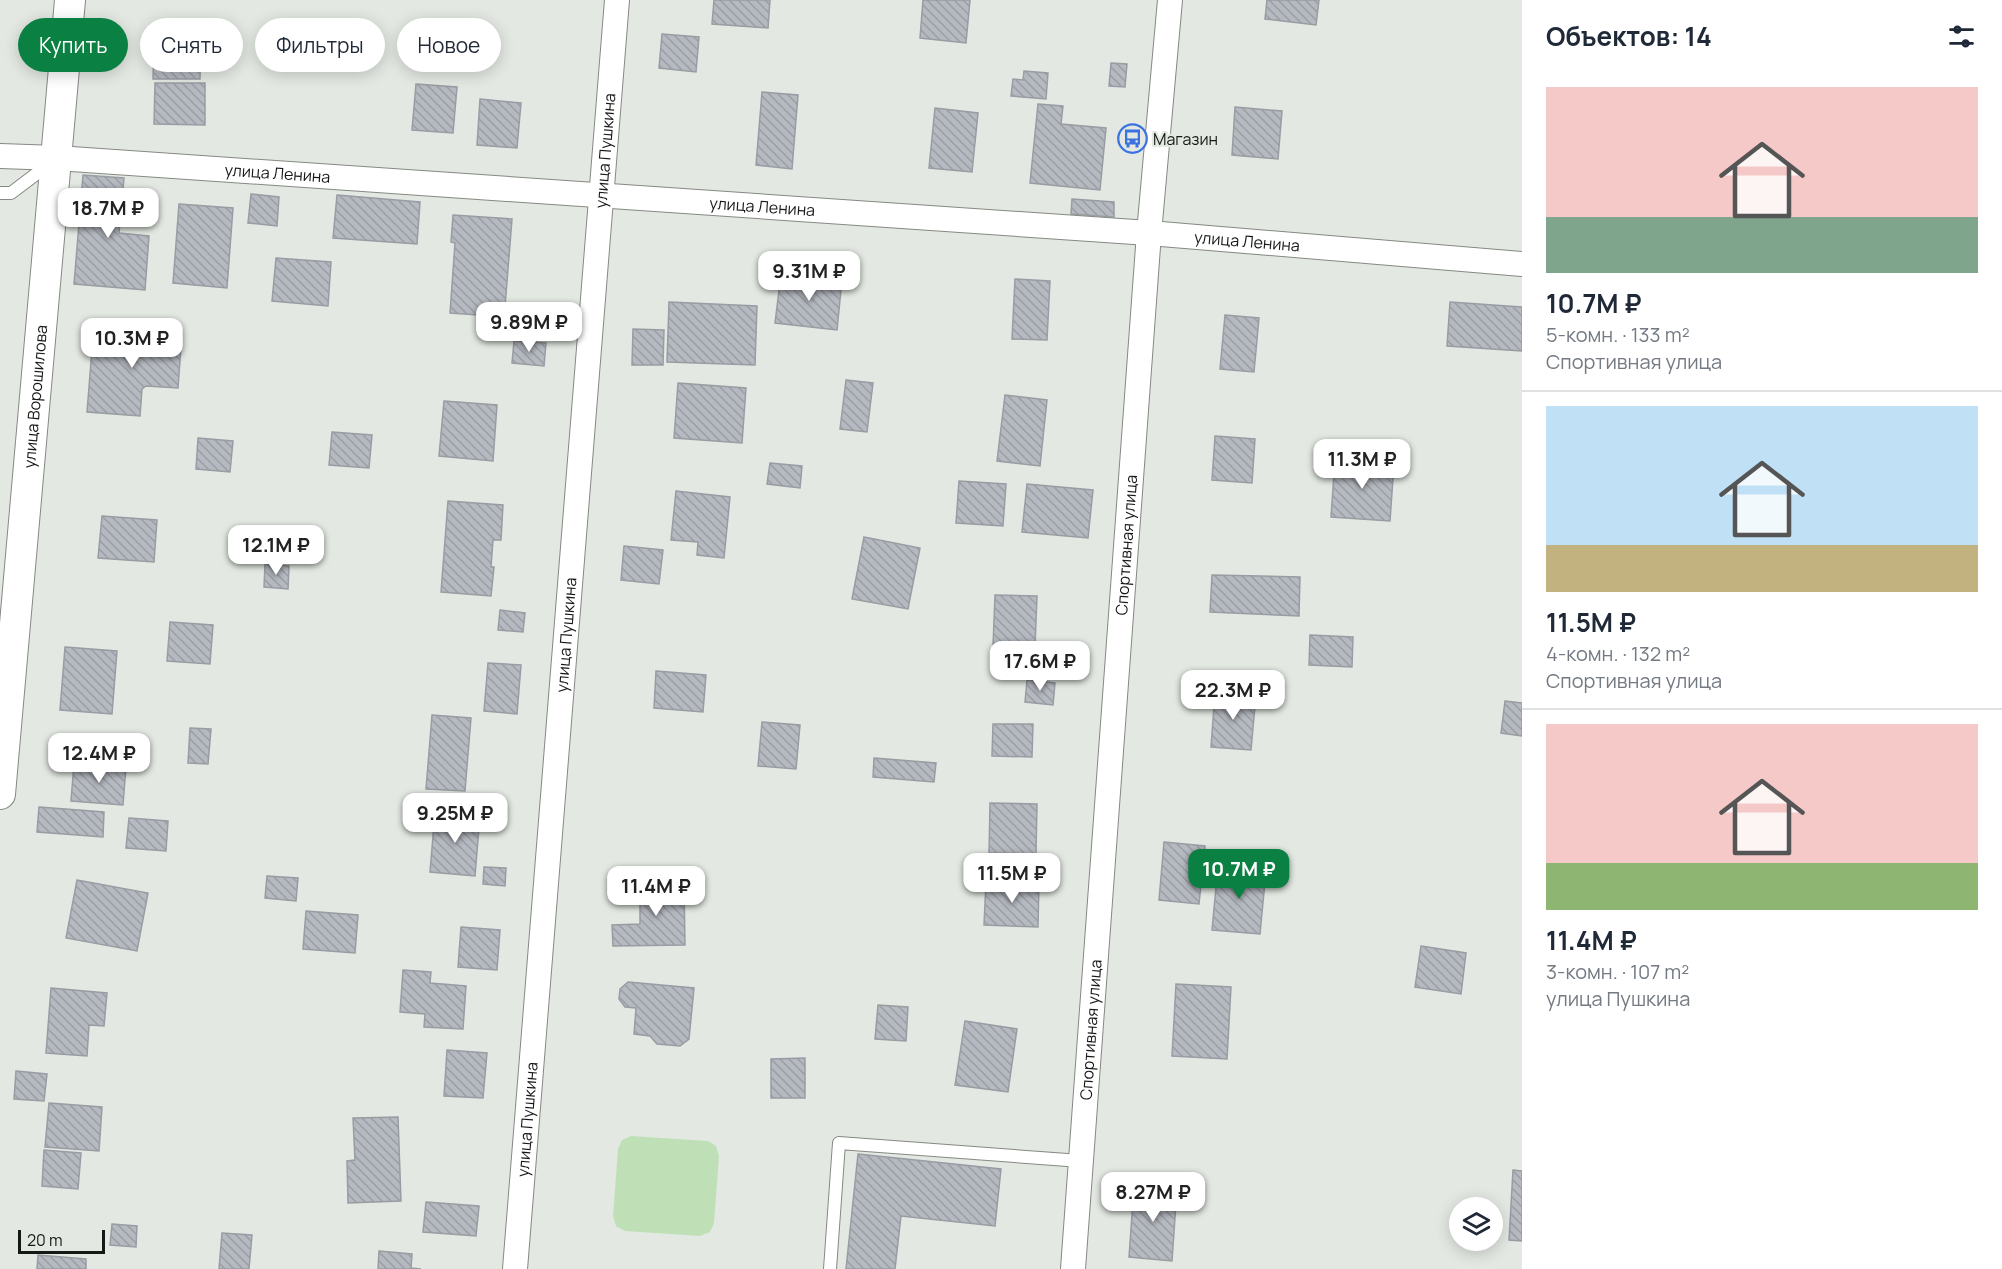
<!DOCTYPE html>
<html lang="ru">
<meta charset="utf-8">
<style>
:root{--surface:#fff;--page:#f2f2f3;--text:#1f2937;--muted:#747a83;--line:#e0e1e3;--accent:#0b8043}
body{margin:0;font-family:Manrope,sans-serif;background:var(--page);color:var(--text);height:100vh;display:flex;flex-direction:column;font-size:22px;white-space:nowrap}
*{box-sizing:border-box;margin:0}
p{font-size:20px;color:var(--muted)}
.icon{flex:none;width:33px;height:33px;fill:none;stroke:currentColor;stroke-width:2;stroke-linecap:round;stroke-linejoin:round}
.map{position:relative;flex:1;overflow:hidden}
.sheet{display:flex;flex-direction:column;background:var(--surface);width:480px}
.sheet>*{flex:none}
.guide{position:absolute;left:18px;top:18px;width:570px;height:54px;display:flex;gap:12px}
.tools{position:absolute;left:1449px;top:1197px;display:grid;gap:12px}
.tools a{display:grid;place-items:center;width:54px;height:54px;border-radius:50%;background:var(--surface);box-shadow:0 3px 15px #0003;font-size:30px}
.scale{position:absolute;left:18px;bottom:15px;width:87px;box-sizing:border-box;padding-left:6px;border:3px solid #161816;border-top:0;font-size:16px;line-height:21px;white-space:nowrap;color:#161816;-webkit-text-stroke:4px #e3e9e2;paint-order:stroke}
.price{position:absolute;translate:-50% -51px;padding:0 14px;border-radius:12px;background:#fff;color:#222;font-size:20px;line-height:39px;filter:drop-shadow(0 2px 3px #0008)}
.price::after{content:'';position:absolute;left:50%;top:36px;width:18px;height:14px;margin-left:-9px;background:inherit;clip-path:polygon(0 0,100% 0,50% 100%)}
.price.current{background:var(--accent);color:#fff}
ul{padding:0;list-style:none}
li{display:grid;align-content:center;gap:12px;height:318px;padding:0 24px}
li+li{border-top:2px solid var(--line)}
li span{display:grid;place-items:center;height:186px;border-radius:0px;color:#555}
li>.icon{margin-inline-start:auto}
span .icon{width:108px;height:108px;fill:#fffc;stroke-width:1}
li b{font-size:26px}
h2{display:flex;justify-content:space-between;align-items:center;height:72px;padding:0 24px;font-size:26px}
.chip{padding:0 21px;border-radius:27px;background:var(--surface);box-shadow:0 3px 15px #0003;font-size:21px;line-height:54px}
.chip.current{background:var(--accent);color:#fff}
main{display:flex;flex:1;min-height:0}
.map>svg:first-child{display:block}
</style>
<main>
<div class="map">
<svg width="1522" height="1269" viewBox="0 0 1522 1269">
<defs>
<pattern id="building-back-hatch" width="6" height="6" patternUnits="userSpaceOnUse" patternTransform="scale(1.5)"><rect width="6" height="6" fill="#b5b9c0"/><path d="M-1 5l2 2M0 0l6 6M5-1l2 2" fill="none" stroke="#9b9ea4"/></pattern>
</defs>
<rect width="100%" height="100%" fill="#e3e9e2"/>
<polygon fill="#bfe0b6" points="631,1136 708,1141 716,1146 719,1156 714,1223 710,1232 700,1236 625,1231 616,1226 613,1216 618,1149 622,1140"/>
<g fill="url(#building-back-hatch)" stroke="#999ca3" stroke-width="1.5">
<polygon points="714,0 770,0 768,28 712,24"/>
<polygon points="923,0 970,0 966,43 920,38"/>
<polygon points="1267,0 1319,0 1316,25 1265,19"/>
<polygon points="154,32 201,32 200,79 153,79"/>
<polygon points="662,34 699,37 696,72 659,68"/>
<polygon points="1111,63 1127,64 1125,87 1109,86"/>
<polygon points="1024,71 1048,73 1046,99 1011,96 1013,79 1023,80"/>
<polygon points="155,83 205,83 205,125 154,124"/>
<polygon points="416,84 457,87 453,133 412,130"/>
<polygon points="762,92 798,95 792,169 756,165"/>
<polygon points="480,99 521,103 517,148 477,145"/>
<polygon points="1038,104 1063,106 1061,124 1106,128 1100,190 1030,183"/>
<polygon points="1235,107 1282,111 1278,159 1232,155"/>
<polygon points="935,108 978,113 972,172 929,168"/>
<polygon points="83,175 124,178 119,233 149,236 145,290 74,284"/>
<polygon points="251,194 279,197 277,226 248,223"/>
<polygon points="337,195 420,202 417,244 333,238"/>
<polygon points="1072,199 1114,202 1114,217 1071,214"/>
<polygon points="179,204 233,208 227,288 173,283"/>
<polygon points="453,215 512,219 505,307 493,305 492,316 450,313 455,243 451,242"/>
<polygon points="276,258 331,262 328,306 272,301"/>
<polygon points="781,274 842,280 837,330 775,323"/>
<polygon points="1015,279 1050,281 1047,340 1012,339"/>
<polygon points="669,302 757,306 755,365 667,362"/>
<polygon points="1450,302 1522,307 1522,351 1447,346"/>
<polygon points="1225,315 1259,318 1254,372 1220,369"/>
<polygon points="112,327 182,333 178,388 146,386 142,389 140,416 87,412 92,349"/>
<polygon points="633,329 664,330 663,365 632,365"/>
<polygon points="514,341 546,343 544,366 512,363"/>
<polygon points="846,380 873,383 867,432 840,429"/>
<polygon points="678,383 746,388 742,443 674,438"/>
<polygon points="1005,395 1047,400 1040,466 997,461"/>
<polygon points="444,401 497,405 493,461 439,456"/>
<polygon points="332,432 372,435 369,468 329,465"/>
<polygon points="1215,436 1255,439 1252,483 1212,480"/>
<polygon points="198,438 233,441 230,472 196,469"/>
<polygon points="1335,459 1394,464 1390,521 1331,517"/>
<polygon points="770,463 802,466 800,488 767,484"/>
<polygon points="959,481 1006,484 1003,526 956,523"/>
<polygon points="1027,484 1093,490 1088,538 1022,532"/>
<polygon points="676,491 730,497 724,558 697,555 698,542 671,540"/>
<polygon points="448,501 503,505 501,540 493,540 491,567 494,567 491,596 441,592"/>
<polygon points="102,516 157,520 154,562 98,558"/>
<polygon points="864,537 920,548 908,609 852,599"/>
<polygon points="624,546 663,550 659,584 621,580"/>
<polygon points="265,564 289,566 288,589 264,587"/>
<polygon points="1212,575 1300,577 1299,616 1210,612"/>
<polygon points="995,595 1037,596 1035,647 993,646"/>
<polygon points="500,610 525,613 523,632 498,630"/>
<polygon points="170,622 213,625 210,664 167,661"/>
<polygon points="1310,635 1353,637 1352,667 1309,665"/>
<polygon points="65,647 117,651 112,714 60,710"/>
<polygon points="488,663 521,665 517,714 484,711"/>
<polygon points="656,671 706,675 703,712 654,708"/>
<polygon points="1027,680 1055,683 1053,705 1025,702"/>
<polygon points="1215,692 1256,695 1251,750 1211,747"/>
<polygon points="1505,701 1522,703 1522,736 1501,733"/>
<polygon points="432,715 471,718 465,791 426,789"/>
<polygon points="762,722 800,725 796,769 758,766"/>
<polygon points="993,724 1033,724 1032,757 992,756"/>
<polygon points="190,728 211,729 208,764 188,763"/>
<polygon points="874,758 936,763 934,782 873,777"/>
<polygon points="74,763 126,767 123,805 71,801"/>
<polygon points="990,803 1037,804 1036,854 989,853"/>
<polygon points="39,807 104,812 103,837 37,832"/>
<polygon points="435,812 480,816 475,876 430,872"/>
<polygon points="129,818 168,821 166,851 126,848"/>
<polygon points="1164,842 1205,846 1199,904 1159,900"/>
<polygon points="1218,866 1266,871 1260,934 1212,930"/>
<polygon points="484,867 506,868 505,886 483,884"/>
<polygon points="267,876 298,878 296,901 265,898"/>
<polygon points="77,880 148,893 137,951 66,938"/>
<polygon points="684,881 685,945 613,946 612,925 640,924 640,882"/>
<polygon points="986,882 1039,883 1038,927 984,925"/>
<polygon points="306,911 358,915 355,953 303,949"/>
<polygon points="461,927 500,930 497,970 458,967"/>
<polygon points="1421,946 1466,953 1461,994 1415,987"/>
<polygon points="403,970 431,972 430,983 466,986 463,1029 424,1027 425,1014 400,1012"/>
<polygon points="628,982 694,988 689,1039 680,1046 657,1044 650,1036 634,1034 636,1008 625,1007 619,999 620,989"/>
<polygon points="1176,984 1231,987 1227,1059 1172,1056"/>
<polygon points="51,988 107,993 104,1026 89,1025 87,1056 46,1053"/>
<polygon points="878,1005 908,1007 906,1041 875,1039"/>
<polygon points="965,1021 1017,1029 1008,1092 955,1085"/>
<polygon points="447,1050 487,1053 483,1098 444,1096"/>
<polygon points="805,1058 805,1098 771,1098 771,1059"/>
<polygon points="16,1071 47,1074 44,1101 14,1099"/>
<polygon points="49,1103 102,1107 99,1151 45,1147"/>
<polygon points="398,1117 401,1201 348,1203 347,1161 355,1160 353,1118"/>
<polygon points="44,1150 81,1153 78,1189 42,1186"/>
<polygon points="858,1154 1001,1169 995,1226 901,1216 895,1269 846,1269"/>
<polygon points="1513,1170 1522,1171 1522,1241 1509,1240"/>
<polygon points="1134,1186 1177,1189 1172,1261 1129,1257"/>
<polygon points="426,1202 479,1206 476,1236 423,1232"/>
<polygon points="112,1224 137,1226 136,1247 110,1245"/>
<polygon points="222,1233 252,1235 249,1269 219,1269"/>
<polygon points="379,1251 412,1254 411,1268 421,1269 378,1269"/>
<polygon points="38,1255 86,1259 86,1269 37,1269"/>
</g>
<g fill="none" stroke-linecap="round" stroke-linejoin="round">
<defs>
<g id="service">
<polyline points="0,193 11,193 52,162"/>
<polyline points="830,1269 839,1143 1081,1161"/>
</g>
<g id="minor">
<path id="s1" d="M0,156L57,158L1149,233L1522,264"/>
<path id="s2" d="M515,1269L617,0"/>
<path id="s3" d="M1073,1269L1149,233L1170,0"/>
</g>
<g id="tertiary">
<path id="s4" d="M0,794L70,0"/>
</g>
</defs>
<use href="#service" stroke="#848982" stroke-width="14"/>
<use href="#minor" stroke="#848982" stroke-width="26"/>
<use href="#tertiary" stroke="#848982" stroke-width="32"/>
<use href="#service" stroke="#fff" stroke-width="12"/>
<use href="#minor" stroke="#fff" stroke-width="24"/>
<use href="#tertiary" stroke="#fff" stroke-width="30"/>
</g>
<defs>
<symbol id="bus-ring" viewBox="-11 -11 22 22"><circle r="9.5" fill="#e3e9e2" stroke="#3b72e2" stroke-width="1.5"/><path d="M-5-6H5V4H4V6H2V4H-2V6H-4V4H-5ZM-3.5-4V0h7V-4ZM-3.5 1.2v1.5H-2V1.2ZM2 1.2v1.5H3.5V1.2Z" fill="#3b72e2"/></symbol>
</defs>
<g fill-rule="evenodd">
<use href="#bus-ring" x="1116" y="122" width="33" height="33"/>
</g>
<g text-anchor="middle" stroke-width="4.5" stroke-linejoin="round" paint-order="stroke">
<g font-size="16" fill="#161816" stroke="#e3e9e2" text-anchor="start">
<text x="1153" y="145">Магазин</text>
</g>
<g font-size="16" fill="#161816" stroke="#e3e9e2">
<text dy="6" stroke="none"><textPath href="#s2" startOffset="1122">улица Пушкина</textPath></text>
<text dy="6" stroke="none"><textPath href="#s1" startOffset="278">улица Ленина</textPath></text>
<text dy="6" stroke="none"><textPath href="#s1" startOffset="764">улица Ленина</textPath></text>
<text dy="6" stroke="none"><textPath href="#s1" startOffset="1250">улица Ленина</textPath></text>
<text dy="6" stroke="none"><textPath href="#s4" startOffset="399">улица Ворошилова</textPath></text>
<text dy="6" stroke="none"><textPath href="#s3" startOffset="726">Спортивная улица</textPath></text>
<text dy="6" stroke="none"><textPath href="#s2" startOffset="636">улица Пушкина</textPath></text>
<text dy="6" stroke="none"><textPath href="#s3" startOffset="240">Спортивная улица</textPath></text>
<text dy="6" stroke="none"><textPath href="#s2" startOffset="150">улица Пушкина</textPath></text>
</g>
</g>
</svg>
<div class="tools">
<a><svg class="icon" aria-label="layers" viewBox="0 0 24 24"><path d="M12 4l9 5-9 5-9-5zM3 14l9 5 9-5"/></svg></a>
</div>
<div class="scale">20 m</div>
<b class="price" style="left:108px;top:239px">18.7M ₽</b>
<b class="price" style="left:809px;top:302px">9.31M ₽</b>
<b class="price" style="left:529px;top:353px">9.89M ₽</b>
<b class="price" style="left:132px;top:369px">10.3M ₽</b>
<b class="price" style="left:1362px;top:490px">11.3M ₽</b>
<b class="price" style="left:276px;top:576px">12.1M ₽</b>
<b class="price" style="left:1040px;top:692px">17.6M ₽</b>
<b class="price" style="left:1233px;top:721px">22.3M ₽</b>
<b class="price" style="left:99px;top:784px">12.4M ₽</b>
<b class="price" style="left:455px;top:844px">9.25M ₽</b>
<b class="price current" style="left:1239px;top:900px">10.7M ₽</b>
<b class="price" style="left:1012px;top:904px">11.5M ₽</b>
<b class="price" style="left:656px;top:917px">11.4M ₽</b>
<b class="price" style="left:1153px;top:1223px">8.27M ₽</b>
<div class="guide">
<a class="chip current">Купить</a>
<a class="chip">Снять</a>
<a class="chip">Фильтры</a>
<a class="chip">Новое</a>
</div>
</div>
<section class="sheet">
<h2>Объектов: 14<svg class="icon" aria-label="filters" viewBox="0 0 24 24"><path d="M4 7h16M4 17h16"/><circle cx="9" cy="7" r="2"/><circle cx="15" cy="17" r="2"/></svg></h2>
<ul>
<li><span style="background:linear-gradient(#f6c9c9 70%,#7fa58c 0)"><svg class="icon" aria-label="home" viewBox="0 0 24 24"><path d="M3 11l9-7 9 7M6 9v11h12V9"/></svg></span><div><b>10.7M ₽</b><p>5-комн. · 133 m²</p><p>Спортивная улица</p></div></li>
<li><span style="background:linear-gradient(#bfe0f5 75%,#c2b280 0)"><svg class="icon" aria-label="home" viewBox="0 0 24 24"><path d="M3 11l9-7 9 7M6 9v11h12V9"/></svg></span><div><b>11.5M ₽</b><p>4-комн. · 132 m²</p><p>Спортивная улица</p></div></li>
<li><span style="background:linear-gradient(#f6c9c9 75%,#8fb573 0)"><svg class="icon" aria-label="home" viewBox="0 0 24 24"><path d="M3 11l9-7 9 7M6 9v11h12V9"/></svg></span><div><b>11.4M ₽</b><p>3-комн. · 107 m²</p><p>улица Пушкина</p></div></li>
</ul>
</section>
</main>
